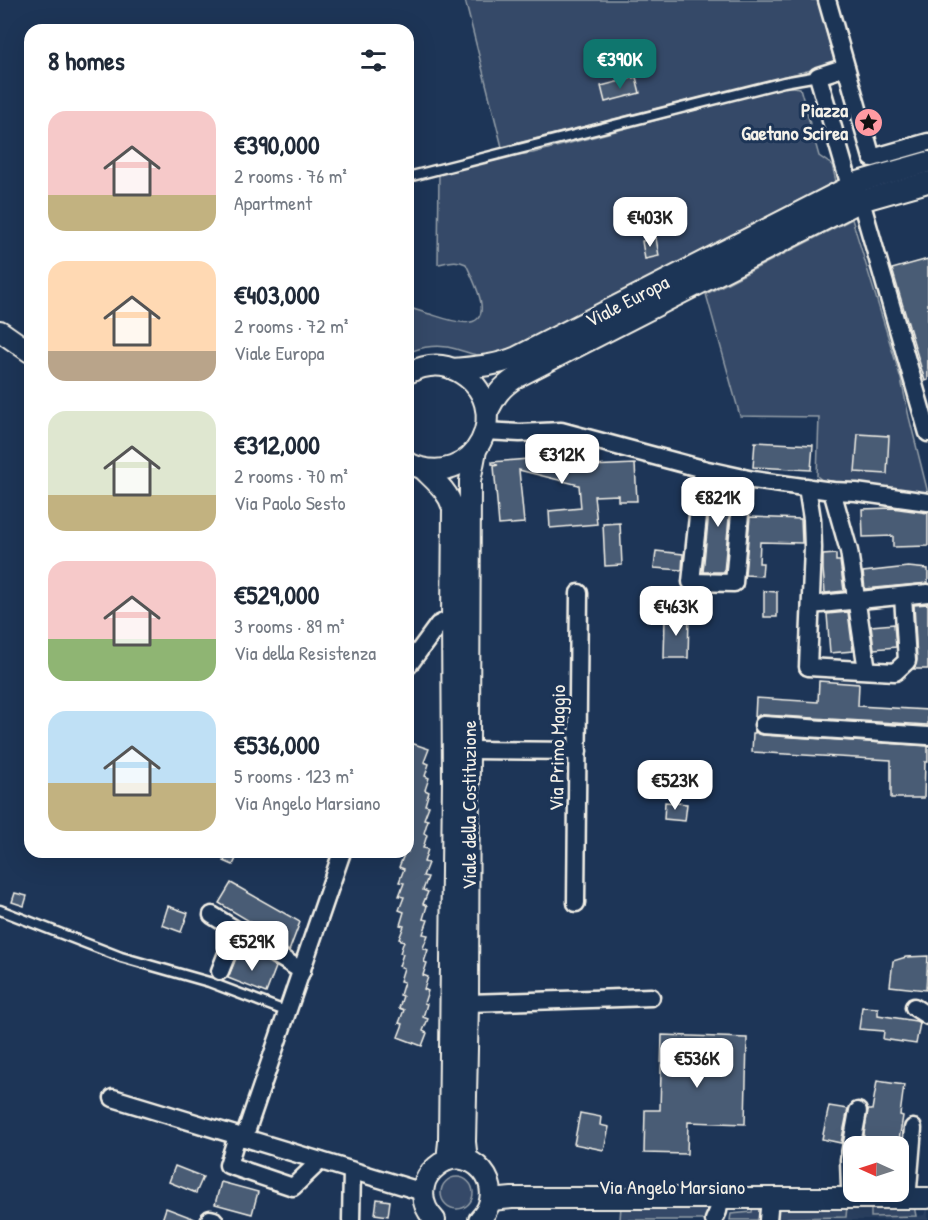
<!DOCTYPE html>
<meta charset="utf-8">
<style>
:root{--surface:#fff;--page:#f2f2f3;--text:#1f2937;--muted:#747a83;--accent:#0f766e}
body{margin:0;font-family:"Patrick Hand",sans-serif;background:var(--page);color:var(--text);height:100vh;display:flex;flex-direction:column;font-size:22px;white-space:nowrap}
*{box-sizing:border-box;margin:0}
p{font-size:20px;color:var(--muted)}
.icon{flex:none;width:33px;height:33px;fill:none;stroke:currentColor;stroke-width:2;stroke-linecap:round;stroke-linejoin:round}
.map{position:relative;flex:1;overflow:hidden}
.panel{position:absolute;left:24px;top:24px;width:390px;height:834px;display:flex;flex-direction:column;background:var(--surface);border-radius:18px;box-shadow:0 6px 24px #0002}
.panel>*{flex:none}
.needle{width:39px;rotate:273deg}
.fabs{position:absolute;left:843px;top:1136px;display:grid;gap:12px}
.fabs a{display:grid;place-items:center;width:66px;height:66px;border-radius:12px;background:var(--surface);box-shadow:0 6px 24px #0002;font-size:30px}
.price{position:absolute;translate:-50% -51px;padding:0 14px;border-radius:12px;background:#fff;color:#222;font-size:20px;line-height:39px;filter:drop-shadow(0 2px 3px #0008)}
.price::after{content:'';position:absolute;left:50%;top:36px;width:18px;height:14px;margin-left:-9px;background:inherit;clip-path:polygon(0 0,100% 0,50% 100%)}
.price.selected{background:var(--accent);color:#fff}
ul{padding:0;list-style:none}
li{display:flex;align-items:center;gap:18px;height:150px;padding:0 24px}
li span{display:grid;place-items:center;flex:none;width:168px;height:120px;border-radius:18px;color:#555}
li>.icon{margin-inline-start:auto}
span .icon{width:72px;height:72px;fill:#fffc;stroke-width:1}
li b{font-size:26px}
h2{display:flex;justify-content:space-between;align-items:center;height:72px;padding:0 24px;font-size:26px}
.map>svg:first-child{display:block}
</style>
<div class="map">
<svg width="928" height="1220" viewBox="0 0 928 1220">
<rect width="100%" height="100%" fill="#1d3557"/>
<filter id="ink" filterUnits="userSpaceOnUse"><feTurbulence type="fractalNoise" baseFrequency=".0167" numOctaves="2"/><feDisplacementMap in="SourceGraphic" scale="12" xChannelSelector="R" yChannelSelector="G"/><feConvolveMatrix kernelMatrix="1 2 1 2 8 2 1 2 1" color-interpolation-filters="sRGB"/></filter>
<g filter="url(#ink)">
<polygon fill="#2a4060" points="914,1206 917,1216 924,1215 928,1206 928,1220 777,1220 777,1207"/>
<g fill="#354a67" stroke="#949ea8" stroke-width="1.5">
<polygon points="465,0 818,0 835,64 502,147"/>
<path d="M785,86L800,88L819,156L832,165L836,181L503,353C484,360 474,354 456,349C441,344 422,346 408,353V307C415,310 423,312 430,314C446,319 485,335 481,304C480,293 471,275 466,264C456,259 449,262 438,264L439,172L494,158L533,153Z"/>
<polygon points="852,219 901,379 909,417 928,493 906,494 824,482 817,476 819,417 740,416 706,294"/>
<circle cx="457" cy="1193" r="16"/>
<polygon points="621,1206 712,1207 704,1220 620,1220"/>
<polygon points="753,1206 763,1206 762,1220 730,1220 731,1214 752,1212"/>
<polygon points="847,1206 846,1217 788,1218 784,1220 777,1220 777,1207"/>
<polygon points="871,1206 914,1206 916,1216 871,1217"/>
</g>
<g fill="#485b74" stroke="#f4f1e8" stroke-width="1.5">
<polygon points="636,77 640,93 605,102 601,86"/>
<polygon points="656,238 659,256 645,259 642,241"/>
<polygon points="928,259 928,380 925,381 892,269"/>
<polygon points="858,434 889,436 887,474 855,472"/>
<polygon points="755,442 813,445 811,470 753,467"/>
<polygon points="531,444 573,454 571,463 589,460 590,466 635,464 637,501 618,501 618,495 594,496 597,524 550,528 549,511 581,508 579,485 519,470 524,523 499,525 494,466 498,465 492,464 492,462 528,459"/>
<polygon points="712,482 732,486 724,572 703,572"/>
<polygon points="892,508 928,513 928,546 893,547 893,536 863,537 862,509"/>
<polygon points="750,517 801,519 802,543 760,542 759,563 763,563 762,576 745,575"/>
<polygon points="620,523 622,565 605,566 603,524"/>
<polygon points="656,551 683,554 682,570 654,568"/>
<polygon points="836,554 836,561 840,561 844,591 825,593 823,569 823,555"/>
<polygon points="908,567 928,569 928,583 865,589 863,572"/>
<polygon points="764,591 777,592 777,617 764,617"/>
<polygon points="928,604 928,669 914,669 917,660 914,605"/>
<polygon points="848,612 853,651 830,653 827,614"/>
<polygon points="665,616 689,617 688,658 664,658"/>
<polygon points="894,624 896,647 874,649 871,626"/>
<polygon points="819,681 859,684 858,706 928,710 928,725 764,715 759,715 755,718 756,698 818,702"/>
<polygon points="755,731 758,734 762,735 928,746 928,762 925,762 924,798 891,798 891,760 752,752 753,733 755,733"/>
<polygon points="408,742 429,749 424,762 429,764 425,776 429,778 425,790 429,792 425,805 429,806 424,819 428,820 424,833 427,835 423,848 428,849 424,862 428,863 423,876 428,877 423,890 428,892 423,904 427,906 423,919 428,920 423,934 428,935 423,948 428,950 424,962 427,963 423,975 428,977 424,989 428,991 424,1003 427,1004 423,1017 428,1019 423,1031 427,1033 422,1046 398,1037 403,1024 399,1023 404,1010 399,1008 403,996 400,995 404,982 400,981 404,968 399,966 403,954 400,953 404,941 399,939 404,926 400,925 404,912 399,910 404,897 399,896 404,883 399,882 404,869 399,867 405,852 408,852"/>
<polygon points="665,802 687,804 685,821 664,819"/>
<polygon points="227,852 239,852 233,865 224,861"/>
<polygon points="231,883 300,922 289,951 250,926 251,922 219,903"/>
<polygon points="15,893 27,896 24,906 12,902"/>
<polygon points="168,906 188,913 181,932 162,925"/>
<polygon points="239,951 268,962 276,967 266,993 228,978"/>
<polygon points="928,956 926,990 890,986 893,961 906,957"/>
<polygon points="862,1007 878,1008 878,1015 916,1021 920,1023 916,1044 883,1039 884,1031 859,1029"/>
<polygon points="662,1035 747,1038 745,1124 688,1122 687,1154 644,1153 645,1110 660,1110"/>
<polygon points="877,1081 904,1085 900,1115 903,1116 898,1146 862,1146 868,1110 872,1110"/>
<polygon points="829,1106 848,1109 841,1143 822,1139"/>
<polygon points="580,1113 601,1117 600,1125 609,1127 604,1150 574,1144"/>
<polygon points="175,1166 203,1177 196,1193 169,1182"/>
<polygon points="221,1182 258,1192 252,1214 215,1204"/>
<polygon points="377,1199 390,1201 388,1216 375,1214"/>
<polygon points="166,1208 195,1219 195,1220 162,1220"/>
</g>
<g fill="none" stroke-linecap="round" stroke-linejoin="round">
<defs>
<g id="service">
<polyline points="408,177 784,82 818,76"/>
<polyline points="0,910 121,957 209,982 288,1012"/>
</g>
<g id="minor">
<polyline points="827,0 872,158 928,142"/>
<polyline points="846,67 818,76 850,186"/>
<polyline points="861,201 928,433"/>
<polyline points="485,431 520,433 561,431 703,469 753,480 832,491 856,492 928,502"/>
<polyline points="703,469 691,582 734,583 743,478"/>
<polyline points="807,487 812,519 813,548 808,667 895,672 907,661 903,596"/>
<polyline points="832,491 849,551 867,670"/>
<polyline points="811,605 928,593"/>
<polyline points="408,666 438,625 452,618"/>
<polyline points="763,725 928,736"/>
<polyline points="470,750 578,751"/>
<polyline points="576,903 579,593"/>
<polyline points="212,915 302,971"/>
<polyline points="220,971 236,931"/>
<polyline points="468,1003 651,997"/>
<polyline points="914,1007 928,1016"/>
<polyline points="113,1098 423,1192"/>
<polyline points="237,1136 228,1165 293,1187 320,1161"/>
<polyline points="244,1138 342,852"/>
<polyline points="850,1188 849,1160 858,1111"/>
<polyline points="908,1188 913,1128"/>
<polyline points="210,1219 214,1220"/>
<polyline points="351,1220 352,1171"/>
<polyline points="714,1220 718,1211 720,1198"/>
<polyline points="768,1220 770,1198"/>
</g>
<g id="tertiary">
<polyline points="0,331 30,352"/>
<path d="M453,369C476,367 496,366 517,357L861,181L928,162"/>
<path d="M408,373C424,365 441,362 457,371C519,404 475,495 408,463"/>
<path d="M487,413C496,395 500,388 517,377L861,201L928,182"/>
<path d="M423,469C435,481 448,491 453,508L452,618L453,779L449,1142L447,1160"/>
<polyline points="467,1160 465,1142 468,1003 470,481 476,450"/>
<polyline points="491,1200 512,1198 928,1198"/>
<path d="M435,1220C426,1211 421,1200 424,1186C425,1179 430,1172 436,1167C469,1139 512,1187 479,1220"/>
</g>
</defs>
<use href="#service" stroke="#f4f1e8" stroke-width="13"/>
<use href="#minor" stroke="#f4f1e8" stroke-width="21"/>
<use href="#tertiary" stroke="#f4f1e8" stroke-width="24"/>
<use href="#service" stroke="#1d3557" stroke-width="8"/>
<use href="#minor" stroke="#1d3557" stroke-width="16"/>
<use href="#tertiary" stroke="#1d3557" stroke-width="20"/>
</g>
</g>
<defs>
<symbol id="sight-disc" viewBox="-11 -11 22 22"><circle r="9.5" fill="#ff9aa2" stroke="#1d3557"/><path d="M0-6L1.8-2.2L6-1.7L2.9 1.2L3.7 5.4L0 3.3L-3.7 5.4L-2.9 1.2L-6-1.7L-1.8-2.2Z" fill="#111"/></symbol>
</defs>
<g fill-rule="evenodd">
<use href="#sight-disc" x="852" y="106" width="33" height="33"/>
</g>
<g text-anchor="middle" stroke-width="6" stroke-linejoin="round" paint-order="stroke">
<g font-size="20" font-weight="bold" fill="#f4f1e8" stroke="#1d3557" text-anchor="end">
<text x="848" y="117">Piazza<tspan x="848" dy="23">Gaetano Scirea</tspan></text>
</g>
<g font-size="20" fill="#f4f1e8" stroke="#1d3557">
<text transform="translate(627 301) rotate(-27)" y="7">Viale Europa</text>
<text transform="translate(557 748) rotate(-89)" y="7">Via Primo Maggio</text>
<text transform="translate(469 805) rotate(-90)" y="7">Viale della Costituzione</text>
<text x="672" y="1194">Via Angelo Marsiano</text>
</g>
</g>
</svg>
<div class="fabs">
<a><svg class="needle" viewBox="-14 -14 28 28"><path d="M0-13l5 13h-10z" fill="#e53935"/><path d="M0 13l5-13h-10z" fill="#747a83"/></svg></a>
</div>
<b class="price selected" style="left:620px;top:90px">€390K</b>
<b class="price" style="left:650px;top:248px">€403K</b>
<b class="price" style="left:562px;top:485px">€312K</b>
<b class="price" style="left:718px;top:528px">€821K</b>
<b class="price" style="left:676px;top:637px">€463K</b>
<b class="price" style="left:675px;top:811px">€523K</b>
<b class="price" style="left:252px;top:972px">€529K</b>
<b class="price" style="left:697px;top:1089px">€536K</b>
<section class="panel">
<h2>8 homes<svg class="icon" aria-label="filters" viewBox="0 0 24 24"><path d="M4 7h16M4 17h16"/><circle cx="9" cy="7" r="2"/><circle cx="15" cy="17" r="2"/></svg></h2>
<ul>
<li><span style="background:linear-gradient(#f6c9c9 70%,#c2b280 0)"><svg class="icon" aria-label="home" viewBox="0 0 24 24"><path d="M3 11l9-7 9 7M6 9v11h12V9"/></svg></span><div><b>€390,000</b><p>2 rooms · 76 m²</p><p>Apartment</p></div></li>
<li><span style="background:linear-gradient(#ffd9b3 75%,#b9a48a 0)"><svg class="icon" aria-label="home" viewBox="0 0 24 24"><path d="M3 11l9-7 9 7M6 9v11h12V9"/></svg></span><div><b>€403,000</b><p>2 rooms · 72 m²</p><p>Viale Europa</p></div></li>
<li><span style="background:linear-gradient(#dfe7d0 70%,#c2b280 0)"><svg class="icon" aria-label="home" viewBox="0 0 24 24"><path d="M3 11l9-7 9 7M6 9v11h12V9"/></svg></span><div><b>€312,000</b><p>2 rooms · 70 m²</p><p>Via Paolo Sesto</p></div></li>
<li><span style="background:linear-gradient(#f6c9c9 65%,#8fb573 0)"><svg class="icon" aria-label="home" viewBox="0 0 24 24"><path d="M3 11l9-7 9 7M6 9v11h12V9"/></svg></span><div><b>€529,000</b><p>3 rooms · 89 m²</p><p>Via della Resistenza</p></div></li>
<li><span style="background:linear-gradient(#bfe0f5 60%,#c2b280 0)"><svg class="icon" aria-label="home" viewBox="0 0 24 24"><path d="M3 11l9-7 9 7M6 9v11h12V9"/></svg></span><div><b>€536,000</b><p>5 rooms · 123 m²</p><p>Via Angelo Marsiano</p></div></li>
</ul>
</section>
</div>
